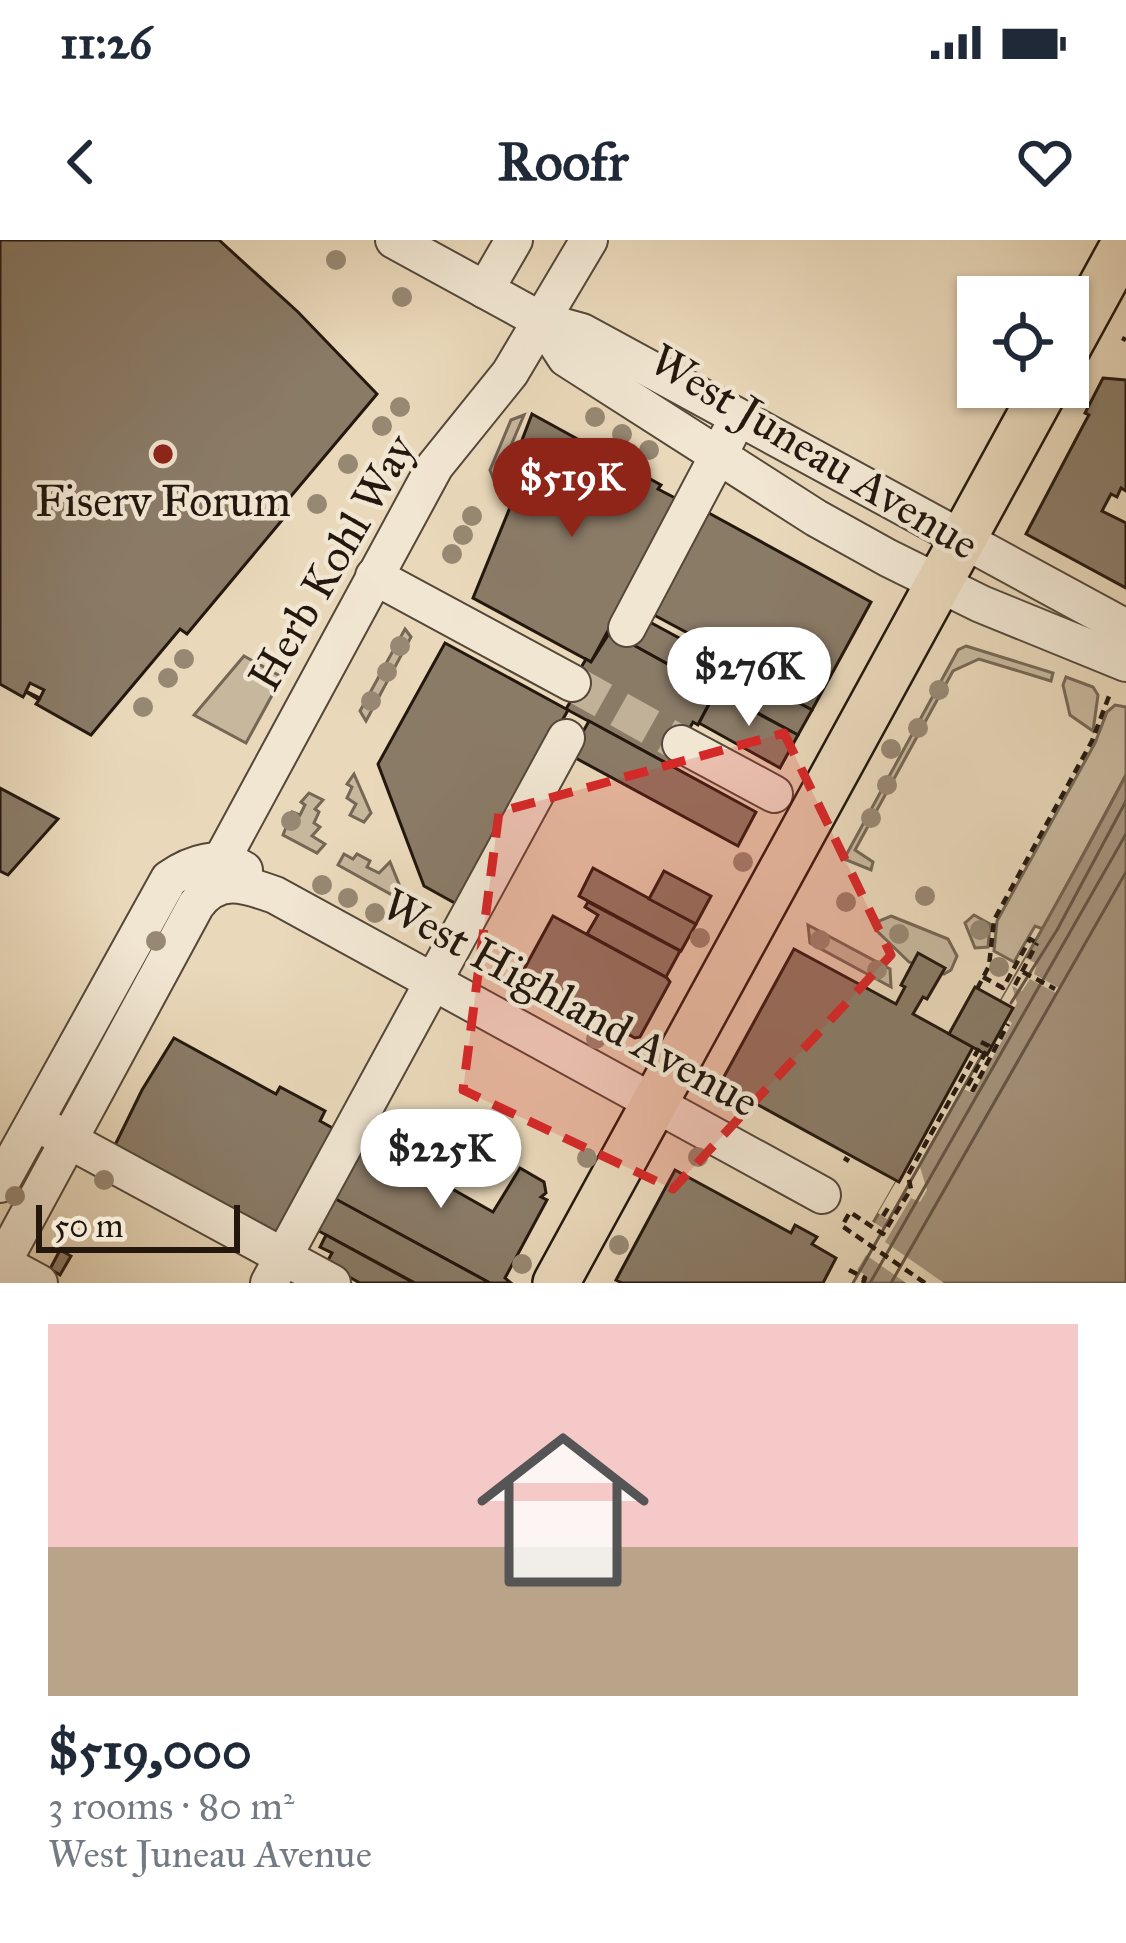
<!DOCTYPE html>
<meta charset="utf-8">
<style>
:root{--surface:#fff;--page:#f6f6f7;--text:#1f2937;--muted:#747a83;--accent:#8f2418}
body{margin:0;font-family:"IM FELL Great Primer",serif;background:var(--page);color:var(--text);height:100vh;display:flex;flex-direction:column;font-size:45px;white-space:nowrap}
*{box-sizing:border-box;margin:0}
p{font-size:39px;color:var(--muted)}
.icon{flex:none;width:66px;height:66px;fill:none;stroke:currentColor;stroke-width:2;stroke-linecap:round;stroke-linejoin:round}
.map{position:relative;height:1043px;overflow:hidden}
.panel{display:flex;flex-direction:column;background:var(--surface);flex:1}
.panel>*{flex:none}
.buttons{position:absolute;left:957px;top:36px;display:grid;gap:24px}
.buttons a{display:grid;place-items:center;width:132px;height:132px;border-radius:0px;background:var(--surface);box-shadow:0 3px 9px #0004;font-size:60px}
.scale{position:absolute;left:36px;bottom:30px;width:204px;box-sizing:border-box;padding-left:12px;border:6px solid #23170e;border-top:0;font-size:33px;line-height:42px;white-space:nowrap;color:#23170e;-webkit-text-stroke:9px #f1e6d2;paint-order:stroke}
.price{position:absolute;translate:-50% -102px;padding:0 27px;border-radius:42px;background:#fff;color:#222;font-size:39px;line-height:78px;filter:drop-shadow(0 3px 6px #0008)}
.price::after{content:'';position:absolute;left:50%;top:72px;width:36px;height:27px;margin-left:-18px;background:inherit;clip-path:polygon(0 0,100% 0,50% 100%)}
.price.current{background:var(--accent);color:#fff}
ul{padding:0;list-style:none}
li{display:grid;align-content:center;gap:24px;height:636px;padding:0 48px}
li span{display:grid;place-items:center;height:372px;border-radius:0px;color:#555}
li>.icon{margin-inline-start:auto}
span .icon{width:216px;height:216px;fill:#fffc;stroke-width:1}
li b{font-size:51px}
.status{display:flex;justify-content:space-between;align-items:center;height:84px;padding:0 60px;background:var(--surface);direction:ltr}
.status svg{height:33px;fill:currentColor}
header{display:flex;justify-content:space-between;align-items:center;height:156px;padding:0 48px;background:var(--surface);font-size:54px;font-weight:800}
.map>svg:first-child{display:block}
</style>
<div class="status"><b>11:26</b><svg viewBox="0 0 49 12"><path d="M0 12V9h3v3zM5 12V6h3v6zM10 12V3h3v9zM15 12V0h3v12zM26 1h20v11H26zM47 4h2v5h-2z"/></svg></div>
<header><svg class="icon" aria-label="back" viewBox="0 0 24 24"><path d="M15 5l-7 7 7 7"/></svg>Roofr<svg class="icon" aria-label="heart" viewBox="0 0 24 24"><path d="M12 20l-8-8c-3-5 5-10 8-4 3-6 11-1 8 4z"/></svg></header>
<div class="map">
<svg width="1126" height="1043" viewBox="0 0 1126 1043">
<rect width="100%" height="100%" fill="#e9d8ba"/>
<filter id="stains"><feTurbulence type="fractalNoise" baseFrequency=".00167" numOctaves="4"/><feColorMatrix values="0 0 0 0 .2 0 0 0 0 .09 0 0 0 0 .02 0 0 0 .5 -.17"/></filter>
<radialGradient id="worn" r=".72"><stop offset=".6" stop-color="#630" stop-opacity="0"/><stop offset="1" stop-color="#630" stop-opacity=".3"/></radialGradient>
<g fill="#c7b79d" stroke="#756756" stroke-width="3">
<polygon points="524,175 495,243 490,230 511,180"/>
<polygon points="405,389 411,397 366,481 360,471"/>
<polygon points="966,406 1053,433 1051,441 979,419 953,431 855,610 873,622 871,630 844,619 958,410"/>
<polygon points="244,416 282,437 246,503 194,475"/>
<polygon points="1066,437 1093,447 1098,455 1093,491 1070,475 1063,445"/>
<polygon points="1115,465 1126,467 1126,535 1043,689 1035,686 1014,722 994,711 997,681 1095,503 1107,472"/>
<polygon points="354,534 371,573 364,582 350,575 356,564 347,558 352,547 347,544"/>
<polygon points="309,553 323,560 315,569 319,572 314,583 320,587 312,596 325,604 317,613 283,595 292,572 300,575 305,565 301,562"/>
<polygon points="344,614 353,619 357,614 370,621 367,627 379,633 390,622 399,644 392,655 338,625"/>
<polygon points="974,675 990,684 988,707 975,708 965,683"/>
<polygon points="891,676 948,699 957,716 951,730 944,734 909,722 877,691 879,681"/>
<polygon points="808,685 890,729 891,747 810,703"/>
</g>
<path fill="#a69680" stroke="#726352" stroke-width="3" d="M1126,535V1043H839C934,873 1035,709 1126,535Z"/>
<polygon fill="#e9d8ba" points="1026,718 1037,724 1034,734 1059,748 1056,753 1030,739 1022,751 1012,746 1017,763 1008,780 1012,783 973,853 963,849 920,927 927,950 920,962 911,958 885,1002 944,1043 906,1043 866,1015 857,1030 864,1034 861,1041 864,1043 834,1043 868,979 883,988 887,979 878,973"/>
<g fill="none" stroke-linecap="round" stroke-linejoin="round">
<g stroke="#645647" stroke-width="3">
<polyline points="1011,763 1057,690 1126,561"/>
<polyline points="853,1043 982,815"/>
<polyline points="870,1043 1126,594"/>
<polyline points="891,1043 1126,632"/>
</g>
</g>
<g fill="#8a7b67" stroke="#23170e" stroke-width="3" fill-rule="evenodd">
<path d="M0,0H219L298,72L377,154L276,274L283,279L187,394L180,389L91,495L36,464L39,460L26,452L23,457L0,444ZM30,443L44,450L40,458L26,451Z"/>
<polygon points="1103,138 1126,140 1126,251 1121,248 1117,257 1111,254 1102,271 1126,283 1126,348 1026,294 1085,182 1089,175 1085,173"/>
<polygon points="532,174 661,245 658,249 679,260 591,422 473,358 531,216 519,208"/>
<polygon points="707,272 871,362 812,470 706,413 710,405 652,374"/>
<polygon points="646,380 812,470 798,495 633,405"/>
<polygon points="610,392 716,451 698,485 693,482 670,525 566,469 572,459 565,455 586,419 591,422"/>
<polygon points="445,403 568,470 460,666 424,646 378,524"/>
<polygon points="716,451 798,495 780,528 699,483"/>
<polygon points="589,481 756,572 738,606 570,515"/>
<polygon points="0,548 58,579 8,635 0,631"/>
<polygon points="593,628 696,684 681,711 579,656"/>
<polygon points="664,631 711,656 696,684 649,659"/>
<polygon points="588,662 680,711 666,737 587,694 598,675 585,667"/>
<polygon points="553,676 667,738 670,742 640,797 635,798 611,785 609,788 574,771 578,763 522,733"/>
<polygon points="794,709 896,764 905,747 901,745 918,713 945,728 927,759 923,757 913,774 973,807 899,942 720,844"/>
<polygon points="975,747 1013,768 987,815 949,794"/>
<polygon points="174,798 276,854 280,847 325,871 320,881 338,891 280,998 114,907 142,850"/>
<polygon points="368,887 384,896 378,907 493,972 520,928 544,942 546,953 541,957 547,960 505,1038 511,1043 490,1043 331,957"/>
<polygon points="675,930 791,993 795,985 817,997 812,1004 836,1018 823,1043 622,1043 616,1040"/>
<polygon points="332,957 490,1043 415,1043 315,989"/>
<polygon points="326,995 414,1043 360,1043 326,1024 332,1013 320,1007"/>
<polygon points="60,1010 71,1016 60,1035 50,1029"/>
</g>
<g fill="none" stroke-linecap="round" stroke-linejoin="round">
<polyline stroke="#c1b198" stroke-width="36" stroke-dasharray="36 18" stroke-linecap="butt" points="572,443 681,504"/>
<defs>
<g id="minor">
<polyline points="394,0 542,81 582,92 1126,388"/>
<polyline points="485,50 514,0"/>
<polyline points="542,81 566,118 816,278 888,318 981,364 1126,423"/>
<polyline points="374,336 572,443"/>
<polyline points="627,388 729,195"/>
<polyline points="681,504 774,554"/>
<polyline points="221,621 435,226 510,133 589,0"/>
<polyline points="50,890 332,1043"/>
<path d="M0,944L169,639C192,623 219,614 244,630"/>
<polyline points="2,1023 39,1043"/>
<path d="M0,1027L196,665C218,635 244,644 275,655L822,955"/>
<polyline points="269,1043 566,498"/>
</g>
<g id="major">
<polyline points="1068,107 1126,1"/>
<polyline points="556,1043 1046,147"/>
</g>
</defs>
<use href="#minor" stroke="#544739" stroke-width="40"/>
<use href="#major" stroke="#23170e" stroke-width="50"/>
<g stroke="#23170e" stroke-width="4.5" stroke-dasharray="9 6" stroke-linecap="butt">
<polyline points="1122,98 1126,100"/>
<polyline points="1023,732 1055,749"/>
<polyline points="983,737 1003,748 1030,699 1035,702"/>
<polyline points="1015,745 1037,703"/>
<polyline points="977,749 989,726 994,680 1092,501 1111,451"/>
<polyline points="981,802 989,806 967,847 973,850 1008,784"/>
<polyline points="844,918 849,921"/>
<polyline points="883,976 888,968"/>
<polyline points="849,1030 865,1038 863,1043"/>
<polyline points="925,1043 842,986 850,972 883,994 911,949 908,935 979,808"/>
</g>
<use href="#minor" stroke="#f1e6d2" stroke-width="36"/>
<use href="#major" stroke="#e9d8ba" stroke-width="45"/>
</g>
<g fill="#978873">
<circle cx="336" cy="20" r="10"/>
<circle cx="402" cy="57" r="10"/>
<circle cx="400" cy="167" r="10"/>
<circle cx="595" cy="177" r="10"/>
<circle cx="382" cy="186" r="10"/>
<circle cx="622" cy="194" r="10"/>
<circle cx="649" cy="210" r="10"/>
<circle cx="348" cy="224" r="10"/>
<circle cx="317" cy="264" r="10"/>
<circle cx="472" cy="276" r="10"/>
<circle cx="463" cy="295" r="10"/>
<circle cx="452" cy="314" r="10"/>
<circle cx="400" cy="406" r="10"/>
<circle cx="184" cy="419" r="10"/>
<circle cx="387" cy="432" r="10"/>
<circle cx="168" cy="438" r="10"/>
<circle cx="939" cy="450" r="10"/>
<circle cx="371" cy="461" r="10"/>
<circle cx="143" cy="467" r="10"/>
<circle cx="918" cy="488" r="10"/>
<circle cx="891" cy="509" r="10"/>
<circle cx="887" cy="545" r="10"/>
<circle cx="871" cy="578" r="10"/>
<circle cx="291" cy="581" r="10"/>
<circle cx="743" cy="622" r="10"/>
<circle cx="322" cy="645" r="10"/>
<circle cx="925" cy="656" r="10"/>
<circle cx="348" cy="658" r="10"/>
<circle cx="846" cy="662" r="10"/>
<circle cx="375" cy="673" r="10"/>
<circle cx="980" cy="690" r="10"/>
<circle cx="899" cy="694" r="10"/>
<circle cx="700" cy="698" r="10"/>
<circle cx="820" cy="700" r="10"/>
<circle cx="156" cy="701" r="10"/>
<circle cx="999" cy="727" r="10"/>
<circle cx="877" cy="730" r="10"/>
<circle cx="596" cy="799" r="10"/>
<circle cx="698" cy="917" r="10"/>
<circle cx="587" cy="918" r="10"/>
<circle cx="104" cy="940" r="10"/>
<circle cx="15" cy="956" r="10"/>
<circle cx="619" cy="1005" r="10"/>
<circle cx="522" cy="1024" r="10"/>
</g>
<path fill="#d62828" fill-opacity="0.2" stroke="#d62828" stroke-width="9" stroke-dasharray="24 15" stroke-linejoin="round" d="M784,493L891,715L673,949L463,850L499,572Z"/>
<circle fill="#8f2418" stroke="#f1e6d2" stroke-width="4.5" cx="163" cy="214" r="12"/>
<g text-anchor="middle" stroke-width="9" stroke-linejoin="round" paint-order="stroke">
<g font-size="45" fill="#23170e" stroke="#f1e6d2">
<text transform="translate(815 211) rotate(31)" y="16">West Juneau Avenue</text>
<text transform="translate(331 322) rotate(-60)" y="16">Herb Kohl Way</text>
<text transform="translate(571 762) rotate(29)" y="16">West Highland Avenue</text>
</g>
<g font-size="45" fill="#23170e" stroke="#f1e6d2">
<text x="163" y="276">Fiserv Forum</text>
</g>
</g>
<rect width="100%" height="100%" filter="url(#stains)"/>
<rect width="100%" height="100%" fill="url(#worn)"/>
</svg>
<div class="buttons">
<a><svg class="icon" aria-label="locate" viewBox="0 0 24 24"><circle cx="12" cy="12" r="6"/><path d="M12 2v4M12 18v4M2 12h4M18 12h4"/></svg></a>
</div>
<div class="scale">50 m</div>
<b class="price current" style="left:572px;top:300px">$519K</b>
<b class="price" style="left:749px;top:489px">$276K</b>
<b class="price" style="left:441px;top:971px">$225K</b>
</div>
<section class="panel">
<ul>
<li><span style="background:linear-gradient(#f6c9c9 60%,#b9a48a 0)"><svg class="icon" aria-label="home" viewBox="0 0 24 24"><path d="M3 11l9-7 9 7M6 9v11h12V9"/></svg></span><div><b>$519,000</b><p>3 rooms · 80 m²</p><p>West Juneau Avenue</p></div></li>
</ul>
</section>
